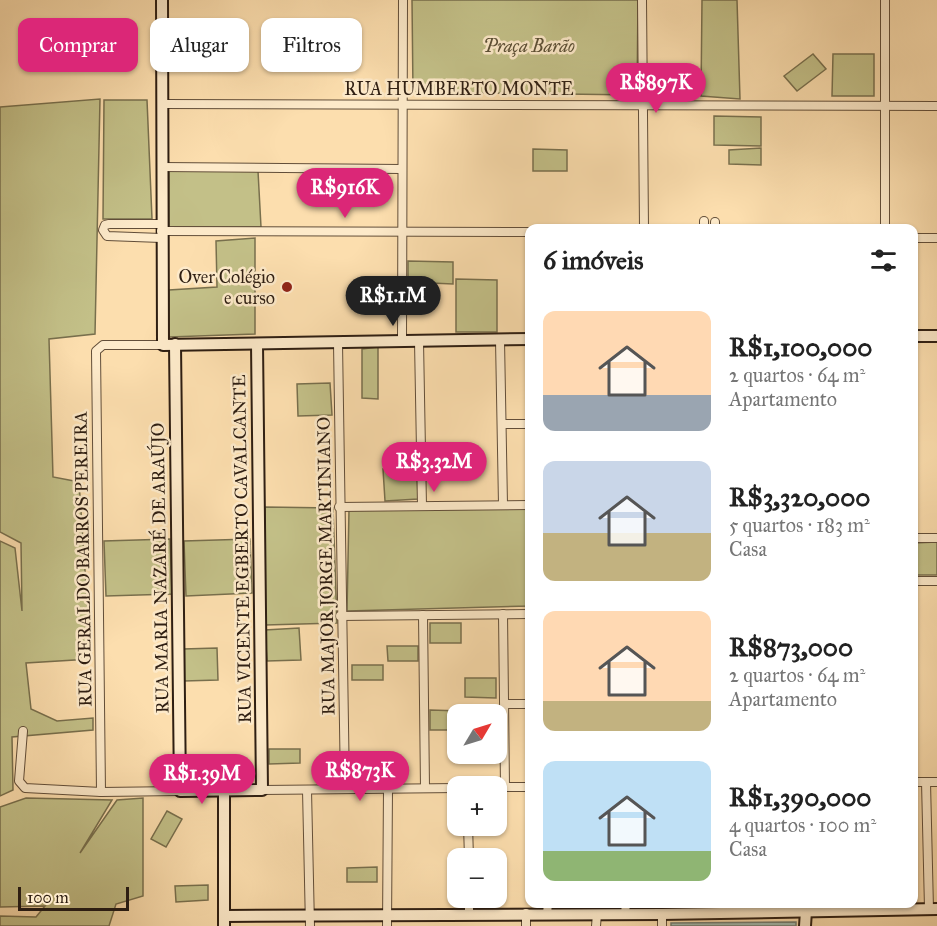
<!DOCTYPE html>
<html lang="pt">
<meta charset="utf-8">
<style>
:root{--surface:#fff;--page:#f6f6f6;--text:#222;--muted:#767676;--accent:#db2777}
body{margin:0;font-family:"IM FELL Great Primer",serif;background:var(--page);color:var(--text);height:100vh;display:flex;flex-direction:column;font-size:22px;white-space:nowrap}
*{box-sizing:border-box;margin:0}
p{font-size:20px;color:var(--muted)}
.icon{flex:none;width:33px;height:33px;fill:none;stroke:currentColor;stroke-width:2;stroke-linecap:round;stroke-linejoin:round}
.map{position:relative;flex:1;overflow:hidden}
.side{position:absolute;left:525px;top:224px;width:393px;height:684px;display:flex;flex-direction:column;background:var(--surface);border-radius:12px;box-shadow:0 2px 4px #0004}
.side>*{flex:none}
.guide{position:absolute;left:18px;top:18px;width:417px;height:54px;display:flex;gap:12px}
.needle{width:39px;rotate:52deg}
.controls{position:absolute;left:447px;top:704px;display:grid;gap:12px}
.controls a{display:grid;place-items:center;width:60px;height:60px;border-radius:12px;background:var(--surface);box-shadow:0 2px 4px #0004;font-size:30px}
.scale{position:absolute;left:18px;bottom:15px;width:111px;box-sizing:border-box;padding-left:6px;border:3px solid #2e1e12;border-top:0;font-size:16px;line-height:21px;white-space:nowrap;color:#2e1e12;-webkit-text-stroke:4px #fdeaca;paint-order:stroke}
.price{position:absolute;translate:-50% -51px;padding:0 14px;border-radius:21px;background:var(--accent);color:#fff;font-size:20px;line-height:39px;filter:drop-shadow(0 2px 3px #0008)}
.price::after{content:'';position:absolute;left:50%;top:36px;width:18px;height:14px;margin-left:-9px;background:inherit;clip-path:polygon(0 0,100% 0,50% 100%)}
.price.selected{background:#222;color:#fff}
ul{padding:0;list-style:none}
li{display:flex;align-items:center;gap:18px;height:150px;padding:0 18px}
li span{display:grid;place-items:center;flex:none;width:168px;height:120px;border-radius:12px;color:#555}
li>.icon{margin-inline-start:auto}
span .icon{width:72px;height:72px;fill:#fffc;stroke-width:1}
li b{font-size:26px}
h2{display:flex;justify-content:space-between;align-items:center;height:72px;padding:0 18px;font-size:26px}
.chip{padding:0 21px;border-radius:12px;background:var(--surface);box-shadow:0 2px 4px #0004;font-size:21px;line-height:54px}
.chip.selected{background:var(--accent);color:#fff}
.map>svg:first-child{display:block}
</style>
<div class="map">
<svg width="937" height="926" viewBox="0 0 937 926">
<rect width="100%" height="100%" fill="#fcdeae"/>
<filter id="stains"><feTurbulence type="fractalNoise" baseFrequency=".00333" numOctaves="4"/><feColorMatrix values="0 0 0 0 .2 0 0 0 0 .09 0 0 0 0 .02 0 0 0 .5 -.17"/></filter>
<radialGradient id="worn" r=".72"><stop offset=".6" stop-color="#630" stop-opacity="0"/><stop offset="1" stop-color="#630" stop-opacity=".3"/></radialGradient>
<g fill="#c3c088" stroke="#786f4d" stroke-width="1.5">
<polygon points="412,0 638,0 637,95 413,92"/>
<polygon points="702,0 737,0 740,99 701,96"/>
<polygon points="813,54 826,69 797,91 784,76"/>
<polygon points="833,54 874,54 874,96 832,96"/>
<polygon points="100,99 95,334 49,339 53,477 79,482 91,659 26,663 31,709 57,721 93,718 93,730 12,737 13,790 0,796 0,541 15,548 22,611 21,543 0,532 0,107"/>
<polygon points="104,100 147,100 152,219 103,219"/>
<polygon points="714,116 761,117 761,146 714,145"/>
<polygon points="761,148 761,165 729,164 729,150"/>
<polygon points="533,149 567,150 567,171 533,171"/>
<polygon points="169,171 258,171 261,227 169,227"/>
<polygon points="255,238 255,334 169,337 169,290 217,287 216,241"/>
<polygon points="408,261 453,262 453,284 408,282"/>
<polygon points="456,279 497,280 497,332 456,332"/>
<polygon points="378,347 378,399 362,398 362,349"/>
<polygon points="330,383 332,415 298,416 297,384"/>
<polygon points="417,468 418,499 385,501 383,469"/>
<polygon points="265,507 333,508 337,623 265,625"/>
<polygon points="529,507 529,606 347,611 349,510"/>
<polygon points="170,539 172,594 106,596 104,541"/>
<polygon points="250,539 252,593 186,596 184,541"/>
<polygon points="937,542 937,575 914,575 914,543"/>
<rect x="430" y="623" width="31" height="20"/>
<polygon points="299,628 301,660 267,661 265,630"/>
<polygon points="387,646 418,646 418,661 388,661"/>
<polygon points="217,648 218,680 184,681 183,649"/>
<rect x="352" y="665" width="31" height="15"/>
<polygon points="465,678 496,678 496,698 465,697"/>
<polygon points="430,710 461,711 461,714 458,714 457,730 430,730"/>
<polygon points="269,749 300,749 300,763 269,764"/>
<polygon points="26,798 112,800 80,853 117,800 143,798 143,896 116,904 109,926 0,926 0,916 36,917 45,906 0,907 0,807"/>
<polygon points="167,811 182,819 166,847 151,839"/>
<polygon points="377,867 377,882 347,882 347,868"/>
<polygon points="208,885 208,900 176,902 175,886"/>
</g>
<polygon fill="#a0bbb2" stroke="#727c72" stroke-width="1.5" points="796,922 796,926 671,926 671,923"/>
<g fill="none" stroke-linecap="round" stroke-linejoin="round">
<defs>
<g id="street">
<polyline points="642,0 644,228"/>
<polyline points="885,0 885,228"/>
<polyline points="162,104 937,106"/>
<polyline points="162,167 402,169"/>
<polyline points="704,221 704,228"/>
<polyline points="715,222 715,228"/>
<polyline points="161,231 530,232"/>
<polyline points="161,238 107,236 103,230 105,225 109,224 161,224"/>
<polyline points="914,238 937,238"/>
<polyline points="500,340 503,505"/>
<polyline points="402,341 403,0"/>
<polyline points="419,341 422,506"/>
<polyline points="338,343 345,789"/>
<polyline points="502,424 530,424"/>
<polyline points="339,507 530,505"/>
<polyline points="914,538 937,538"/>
<polyline points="914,581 937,581"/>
<polyline points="503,614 505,787"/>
<polyline points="423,615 425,788"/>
<polyline points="340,616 530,614"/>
<polyline points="506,704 530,704"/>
<polyline points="23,731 19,781 25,788 101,792 180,791"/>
<polyline points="914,782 937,782"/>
<polyline points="926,782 929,909"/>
<polyline points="496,787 530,787"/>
<polyline points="262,790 458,788"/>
<polyline points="307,790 310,926"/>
<polyline points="101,792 96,351 103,345 163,345"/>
<polyline points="468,825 469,858"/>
<polyline points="469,897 469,914"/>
<polyline points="547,914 548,903"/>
<polyline points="625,914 626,903"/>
<polyline points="387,926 388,789"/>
<polyline points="526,926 526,913"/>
<polyline points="596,926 597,914"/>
<polyline points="662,926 662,914"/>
</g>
<g id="secondary">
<polyline points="162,0 163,345 530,339"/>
<polyline points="914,336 937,336"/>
<polyline points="175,344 180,791 262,790 257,344"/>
<polyline points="224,791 224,926"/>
<polyline points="225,916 662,914 937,909"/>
<polyline points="805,926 806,911"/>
</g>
</defs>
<use href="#street" stroke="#624e39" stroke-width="10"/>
<use href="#secondary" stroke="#2e1e12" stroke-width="14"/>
<use href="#street" stroke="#fdeaca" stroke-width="8"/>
<use href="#secondary" stroke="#fdeaca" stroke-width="10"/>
</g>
<circle fill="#8f2418" stroke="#fdeaca" stroke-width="2" cx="287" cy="287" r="6"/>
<g text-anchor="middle" stroke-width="5" stroke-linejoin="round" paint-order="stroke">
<g font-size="18" font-style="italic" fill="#5b4f35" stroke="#fdeaca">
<text x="529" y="52">Praça Barão</text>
</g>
<g font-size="18" fill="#2e1e12" stroke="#fdeaca">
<text x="459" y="95">RUA HUMBERTO MONTE</text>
<text transform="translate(242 549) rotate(-91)" y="6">RUA VICENTE EGBERTO CAVALCANTE</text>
<text transform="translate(83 559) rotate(-91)" y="6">RUA GERALDO BARROS PEREIRA</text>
<text transform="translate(326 566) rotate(-91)" y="6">RUA MAJOR JORGE MARTINIANO</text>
<text transform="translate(160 568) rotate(-91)" y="6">RUA MARIA NAZARÉ DE ARAÚJO</text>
</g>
<g font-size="18" fill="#2e1e12" stroke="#fdeaca" text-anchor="end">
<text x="275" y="283">Over Colégio<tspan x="275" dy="21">e curso</tspan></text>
</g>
</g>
<rect width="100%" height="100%" filter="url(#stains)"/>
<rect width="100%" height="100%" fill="url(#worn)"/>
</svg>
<div class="controls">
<a><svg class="needle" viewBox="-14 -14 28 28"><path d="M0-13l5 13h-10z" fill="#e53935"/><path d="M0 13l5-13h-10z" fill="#767676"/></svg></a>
<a>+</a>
<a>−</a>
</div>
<div class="scale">100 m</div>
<b class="price" style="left:656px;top:114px">R$897K</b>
<b class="price" style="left:345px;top:219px">R$916K</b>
<b class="price selected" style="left:393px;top:327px">R$1.1M</b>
<b class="price" style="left:434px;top:493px">R$3.32M</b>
<b class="price" style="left:360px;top:802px">R$873K</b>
<b class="price" style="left:202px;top:805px">R$1.39M</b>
<div class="guide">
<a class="chip selected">Comprar</a>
<a class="chip">Alugar</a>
<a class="chip">Filtros</a>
</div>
<section class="side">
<h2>6 imóveis<svg class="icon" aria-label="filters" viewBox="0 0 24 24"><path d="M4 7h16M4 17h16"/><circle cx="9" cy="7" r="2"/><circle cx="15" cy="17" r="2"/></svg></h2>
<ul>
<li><span style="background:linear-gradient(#ffd9b3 70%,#9aa5b1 0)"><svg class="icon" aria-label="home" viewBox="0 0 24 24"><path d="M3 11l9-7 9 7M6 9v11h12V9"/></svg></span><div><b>R$1,100,000</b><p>2 quartos · 64 m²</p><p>Apartamento</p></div></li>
<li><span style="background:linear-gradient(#c9d6e8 60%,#c2b280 0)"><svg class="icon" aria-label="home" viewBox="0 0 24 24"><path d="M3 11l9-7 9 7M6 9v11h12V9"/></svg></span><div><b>R$3,320,000</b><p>5 quartos · 183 m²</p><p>Casa</p></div></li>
<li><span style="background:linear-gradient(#ffd9b3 75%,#c2b280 0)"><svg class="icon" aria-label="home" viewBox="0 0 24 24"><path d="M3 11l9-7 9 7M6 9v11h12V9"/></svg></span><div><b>R$873,000</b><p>2 quartos · 64 m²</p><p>Apartamento</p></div></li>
<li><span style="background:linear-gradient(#bfe0f5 75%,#8fb573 0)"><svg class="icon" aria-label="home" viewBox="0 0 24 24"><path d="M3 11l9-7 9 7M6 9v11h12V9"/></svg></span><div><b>R$1,390,000</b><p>4 quartos · 100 m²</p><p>Casa</p></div></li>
</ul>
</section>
</div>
